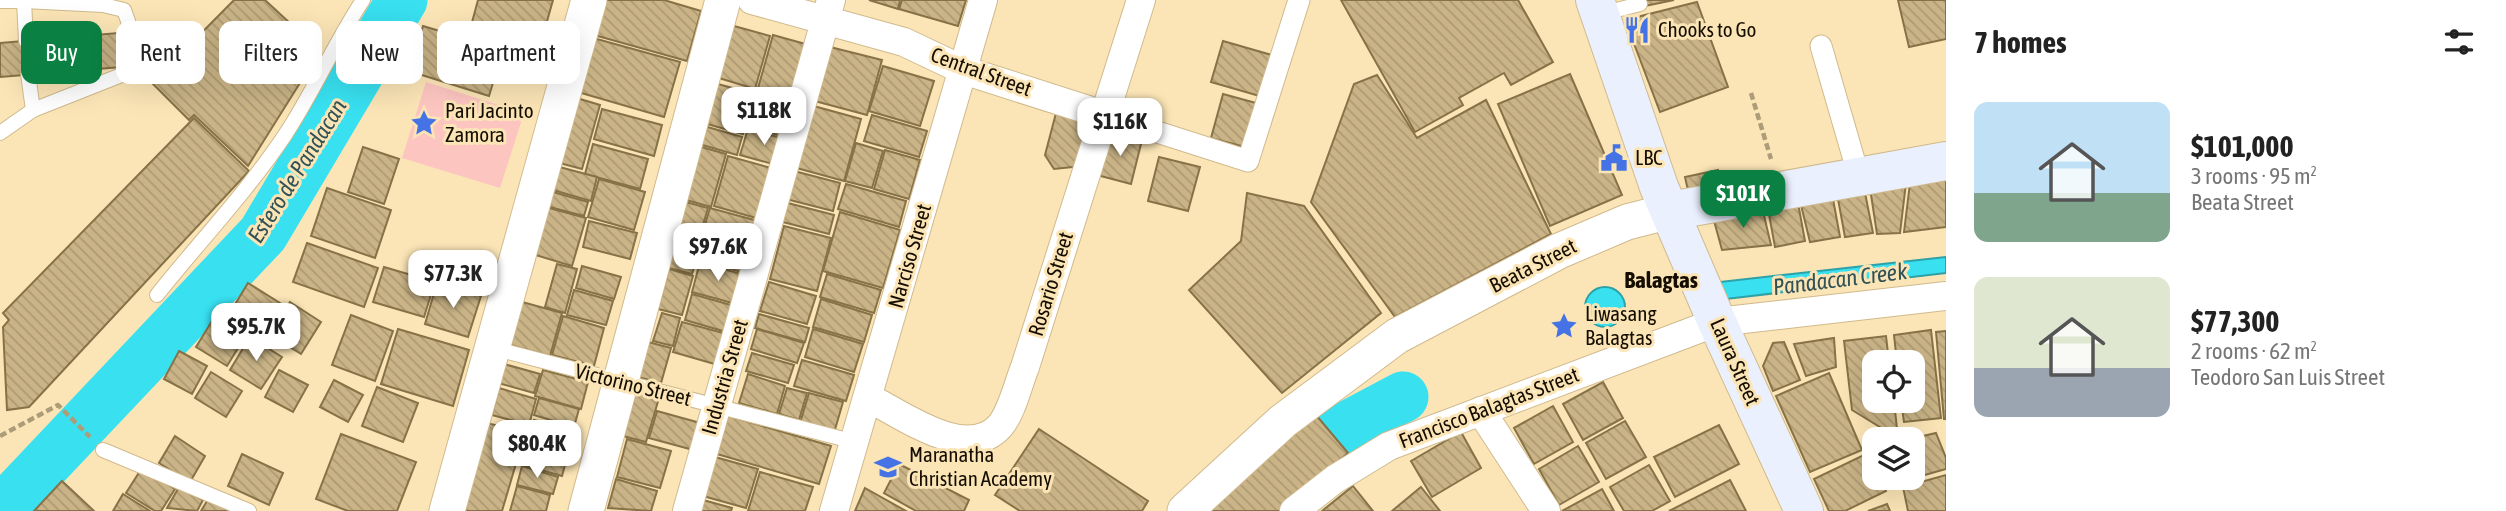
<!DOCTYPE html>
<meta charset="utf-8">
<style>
:root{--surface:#fff;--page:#f2f2f2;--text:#222;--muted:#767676;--accent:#0b8043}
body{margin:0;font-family:"Asap Condensed",sans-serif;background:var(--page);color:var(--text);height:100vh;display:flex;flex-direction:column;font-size:26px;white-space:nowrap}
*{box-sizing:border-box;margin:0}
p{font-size:23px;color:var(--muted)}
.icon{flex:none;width:38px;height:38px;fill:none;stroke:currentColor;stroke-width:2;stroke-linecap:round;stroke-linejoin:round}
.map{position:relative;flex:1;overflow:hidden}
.details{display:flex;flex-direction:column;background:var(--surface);width:560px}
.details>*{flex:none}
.hud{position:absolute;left:21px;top:21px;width:665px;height:63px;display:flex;gap:14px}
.controls{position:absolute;left:1862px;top:350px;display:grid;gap:14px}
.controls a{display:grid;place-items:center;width:63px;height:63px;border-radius:14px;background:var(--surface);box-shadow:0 7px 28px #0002;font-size:35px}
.price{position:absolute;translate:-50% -60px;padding:0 16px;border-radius:14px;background:#fff;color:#222;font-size:23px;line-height:46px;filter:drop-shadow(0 2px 4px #0008)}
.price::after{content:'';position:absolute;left:50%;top:42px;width:21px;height:16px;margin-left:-10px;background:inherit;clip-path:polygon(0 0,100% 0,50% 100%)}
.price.selected{background:var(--accent);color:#fff}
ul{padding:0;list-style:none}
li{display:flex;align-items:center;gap:21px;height:175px;padding:0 28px}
li span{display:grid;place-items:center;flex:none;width:196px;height:140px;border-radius:14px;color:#555}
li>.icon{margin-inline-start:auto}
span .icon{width:84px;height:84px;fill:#fffc;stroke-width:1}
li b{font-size:30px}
h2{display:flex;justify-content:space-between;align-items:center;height:84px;padding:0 28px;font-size:30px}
.chip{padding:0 24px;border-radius:14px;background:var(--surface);box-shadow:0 7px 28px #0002;font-size:24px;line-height:63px}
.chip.selected{background:var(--accent);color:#fff}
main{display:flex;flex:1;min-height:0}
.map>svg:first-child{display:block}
</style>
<main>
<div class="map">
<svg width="1946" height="511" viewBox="0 0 1946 511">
<defs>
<pattern id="building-back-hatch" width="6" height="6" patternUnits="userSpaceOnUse" patternTransform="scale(1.75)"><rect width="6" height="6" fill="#cab487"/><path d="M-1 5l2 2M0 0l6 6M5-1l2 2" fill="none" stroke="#ad9a73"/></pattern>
</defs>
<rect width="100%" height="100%" fill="#fbe5b6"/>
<polygon fill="#fcc5c0" points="426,82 524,113 500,188 402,158"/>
<g fill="#38e0f0" stroke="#2da1a8" stroke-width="2">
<polygon points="1946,257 1946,273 1726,299 1711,283"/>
<circle cx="1605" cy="307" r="20"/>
</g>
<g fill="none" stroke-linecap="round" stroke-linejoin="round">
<g stroke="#38e0f0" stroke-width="51">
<polyline points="1,511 263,234 402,0"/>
<polyline points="1245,511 1337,432 1403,397"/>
</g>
</g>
<g fill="url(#building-back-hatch)" stroke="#877247" stroke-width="2">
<polygon points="234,0 265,0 320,51 248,166 194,115 189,120 152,83"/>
<polygon points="478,0 553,0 540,46 471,26"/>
<polygon points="596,0 664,0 701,11 687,61 587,33"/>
<polygon points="869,0 900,0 898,9"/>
<polygon points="902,0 966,0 958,26 899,9"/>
<polygon points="1341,0 1518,0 1553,62 1511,85 1504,73 1459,98 1463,105 1415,132"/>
<polygon points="1639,0 1674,0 1640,7"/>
<polygon points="1898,0 1946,0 1946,39 1909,47"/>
<polygon points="1697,2 1728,87 1660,112 1625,20"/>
<polygon points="423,26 503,50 489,96 409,71"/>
<polygon points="734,26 770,36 755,89 719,78"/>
<polygon points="118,33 121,67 0,77 0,43"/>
<polygon points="773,35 809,45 795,97 758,88"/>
<polygon points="586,36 680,62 664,117 571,90"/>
<polygon points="1223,41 1275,56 1263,97 1211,82"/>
<polygon points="826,46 882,60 867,115 811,100"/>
<polygon points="883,66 934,81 920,126 869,111"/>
<polygon points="1570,74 1622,195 1550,226 1498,104"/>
<polygon points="1377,75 1417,138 1486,100 1551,234 1395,317 1311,202 1354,84"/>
<polygon points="718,84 754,94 743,134 707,124"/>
<polygon points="758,89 795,100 784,137 748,126"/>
<polygon points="1223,94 1256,103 1245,147 1211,138"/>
<polygon points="570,96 600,105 582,169 552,161"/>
<polygon points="810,105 861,119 844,181 793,167"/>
<polygon points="602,109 662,125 654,156 594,139"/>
<polygon points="1056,113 1095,124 1082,166 1054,169 1045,155"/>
<polygon points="872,115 927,131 919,157 864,141"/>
<polygon points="194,118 249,171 29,407 7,410 3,327 9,320 3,313"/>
<polygon points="704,126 742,137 737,155 699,144"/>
<polygon points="748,129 788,140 780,166 740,155"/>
<polygon points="1109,131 1142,140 1131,184 1097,175"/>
<polygon points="856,143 883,151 872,188 845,181"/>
<polygon points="593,144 648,159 640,189 585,174"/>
<polygon points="691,144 726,154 711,207 676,197"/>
<polygon points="363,147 399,159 384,204 348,192"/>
<polygon points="885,150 920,160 909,199 874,189"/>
<polygon points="728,156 778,170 763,220 714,206"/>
<polygon points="1159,157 1200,167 1188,211 1148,201"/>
<polygon points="552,165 597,177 591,201 546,188"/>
<polygon points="1718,170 1722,188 1689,195 1685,177"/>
<polygon points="794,171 840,183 833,211 786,199"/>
<polygon points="1946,177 1946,227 1904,232 1910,183"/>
<polygon points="599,179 645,192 634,230 588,217"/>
<polygon points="1906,183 1900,233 1877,234 1870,188"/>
<polygon points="846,184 906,201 899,227 838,209"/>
<polygon points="327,188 391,210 375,258 311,236"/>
<polygon points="546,190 588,202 584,216 542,205"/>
<polygon points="1247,193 1304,206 1381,313 1282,393 1189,290 1241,241"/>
<polygon points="1865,193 1873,233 1845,237 1838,199"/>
<polygon points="1833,199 1840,237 1810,242 1801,205"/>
<polygon points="678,200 708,208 700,235 671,226"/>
<polygon points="784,202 834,215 829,234 779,221"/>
<polygon points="1798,203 1805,241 1775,247 1768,209"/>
<polygon points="542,206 586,218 572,266 529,253"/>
<polygon points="1762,207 1771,245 1722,250 1713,217"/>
<polygon points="710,208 758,221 751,245 703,231"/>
<polygon points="840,212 900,230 883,288 823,271"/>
<polygon points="589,221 637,233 630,259 583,247"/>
<polygon points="784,226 831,238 817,291 770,279"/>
<polygon points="675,232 702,240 692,274 665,267"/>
<polygon points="707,235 752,247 745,273 699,260"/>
<polygon points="307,243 378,268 364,307 293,282"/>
<polygon points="700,262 744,275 736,304 692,292"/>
<polygon points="557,264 577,269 565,313 545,307"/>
<polygon points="582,266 621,277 614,299 576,288"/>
<polygon points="384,267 435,282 424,317 373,302"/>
<polygon points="669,269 693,276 682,315 658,309"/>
<polygon points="827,274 881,290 874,313 820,297"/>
<polygon points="769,282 816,296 807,324 760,311"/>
<polygon points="248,283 280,303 260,336 228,316"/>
<polygon points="437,283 481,296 468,337 425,324"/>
<polygon points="574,290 613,301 606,325 567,315"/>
<polygon points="692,294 738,307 730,333 685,320"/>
<polygon points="821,299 872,315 864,342 813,327"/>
<polygon points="515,300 562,313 550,356 502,343"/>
<polygon points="290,302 321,322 301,354 270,335"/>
<polygon points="662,313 680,318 673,346 653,341"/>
<polygon points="759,314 809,328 805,342 755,328"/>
<polygon points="351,315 393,331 375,381 332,365"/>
<polygon points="563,316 604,328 594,366 552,355"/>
<polygon points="212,321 243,340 227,366 196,347"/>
<polygon points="682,322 727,334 718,365 673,352"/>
<polygon points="398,329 469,350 453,406 381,384"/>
<polygon points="757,329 804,343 797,363 751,349"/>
<polygon points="813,329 863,344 854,372 805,357"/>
<polygon points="1931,330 1941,418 1904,422 1901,401 1913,401 1913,362 1897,362 1894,335"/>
<polygon points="1946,331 1946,419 1944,419 1936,332"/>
<polygon points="1886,336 1889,362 1874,362 1874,401 1894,401 1898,438 1852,410 1844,341"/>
<polygon points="250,337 282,357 261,389 230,370"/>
<polygon points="1834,338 1836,367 1806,376 1794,344"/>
<polygon points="648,342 671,348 661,383 638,377"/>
<polygon points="1784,342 1800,380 1773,391 1763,366 1773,343"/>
<polygon points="179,351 207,366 192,394 164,379"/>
<polygon points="752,353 794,365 788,383 746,371"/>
<polygon points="802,360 854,375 846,401 794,386"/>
<polygon points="504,364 540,374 534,393 498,383"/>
<polygon points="279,370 308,385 293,412 265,397"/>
<polygon points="543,370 588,382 581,409 535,396"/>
<polygon points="211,372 242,391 226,417 195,398"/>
<polygon points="1829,373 1862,450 1810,472 1776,396"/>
<polygon points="748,374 785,386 777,414 739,403"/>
<polygon points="334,380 363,395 348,422 320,407"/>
<polygon points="1603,382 1623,418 1583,440 1563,404"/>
<polygon points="377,387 418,403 403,442 362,426"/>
<polygon points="499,388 536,399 529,425 492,415"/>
<polygon points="787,388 807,393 799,420 779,414"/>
<polygon points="636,392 659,398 646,442 623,436"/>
<polygon points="809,393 843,402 834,433 800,423"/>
<polygon points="539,398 579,409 574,427 534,415"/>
<polygon points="1553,406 1573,442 1534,464 1514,428"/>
<polygon points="657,411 704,424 697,451 649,438"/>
<polygon points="1316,415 1348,453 1280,511 1209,511 1206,508"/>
<polygon points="728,416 831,446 819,484 717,454"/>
<polygon points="534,420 573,431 567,456 527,445"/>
<polygon points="1625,421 1646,457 1606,479 1586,443"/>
<polygon points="487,423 525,433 502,511 462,511"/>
<polygon points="1719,425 1739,464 1675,497 1654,457"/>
<polygon points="1039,429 1148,501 1142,511 1020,511 995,495"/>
<polygon points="1461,432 1481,468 1432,497 1411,461"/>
<polygon points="1936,433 1946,458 1946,469 1893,484 1890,478 1913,478 1913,439 1910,439"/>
<polygon points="341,434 416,462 397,511 348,511 316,499"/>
<polygon points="175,436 205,456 190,482 159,463"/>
<polygon points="627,439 671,451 660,488 617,477"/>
<polygon points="1578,446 1599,482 1559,505 1539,469"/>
<polygon points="528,447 567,458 562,476 523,465"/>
<polygon points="1868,453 1874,466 1874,478 1880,478 1886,491 1845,511 1829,511 1814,479"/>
<polygon points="242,454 283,473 269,505 228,486"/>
<polygon points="715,457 758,469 746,508 703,496"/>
<polygon points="899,464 969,500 964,511 916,511 884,493"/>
<polygon points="1649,465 1670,501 1652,511 1624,511 1610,487"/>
<polygon points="522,466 558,477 553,494 517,485"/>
<polygon points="142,468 175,489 161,511 155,511 126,493"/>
<polygon points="760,472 813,487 805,511 748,511"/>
<polygon points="1946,475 1946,511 1908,511 1903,487"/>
<polygon points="616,479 657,491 651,511 608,508"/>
<polygon points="1730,480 1746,511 1669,511"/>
<polygon points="62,481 94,511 34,511"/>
<polygon points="517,486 550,495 546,511 510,511"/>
<polygon points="1353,486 1373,511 1322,511"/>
<polygon points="179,487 203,500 197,511 167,508"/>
<polygon points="1421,487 1440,511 1392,511"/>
<polygon points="865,488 906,511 855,511"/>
<polygon points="1602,489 1614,511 1562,511"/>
<polygon points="123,494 150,511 113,511"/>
<polygon points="210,496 238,511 201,511"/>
<polygon points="703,500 732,508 731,511 699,511"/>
<polygon points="1887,504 1890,511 1868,511"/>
</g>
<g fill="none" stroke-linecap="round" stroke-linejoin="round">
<defs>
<g id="service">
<polyline points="0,1 24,1 26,41"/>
<path d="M24,1L103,5L124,10C133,33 138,52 124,74L33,110"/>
<polyline points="1601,14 1640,4"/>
<polyline points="0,133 33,110 28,74"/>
<path d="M157,295C199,242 247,192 285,135C314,91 334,44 363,0"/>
<polyline points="493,348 855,442"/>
<polyline points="103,450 249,511"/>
</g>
<g id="pedestrian">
<polyline points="1821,46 1859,177"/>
<polyline points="1104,115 1248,161 1299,0"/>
</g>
<g id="minor">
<polyline points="752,0 904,42 963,70 1104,115"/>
<path d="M869,398C903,415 967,463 1000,426C1012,412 1018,384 1025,367L1141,0"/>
<polyline points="1481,411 1546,511"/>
<polyline points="687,511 831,0"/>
<polyline points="834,511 983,0"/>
<polyline points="1294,511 1335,479 1389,446 1717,322 1946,296"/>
</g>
<g id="tertiary">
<polyline points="447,511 589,0"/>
<polyline points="586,511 723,0"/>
<polyline points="1185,511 1283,421 1397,336 1559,251 1627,222 1670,211"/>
</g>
<g id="secondary">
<polyline points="1595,0 1659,187 1717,322 1804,511"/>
<polyline points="1670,211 1946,161"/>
</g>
</defs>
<use href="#service" stroke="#d0ba8d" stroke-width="16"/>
<use href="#pedestrian" stroke="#d0ba8d" stroke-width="23"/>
<use href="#minor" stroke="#d0ba8d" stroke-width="30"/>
<use href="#tertiary" stroke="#d0ba8d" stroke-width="37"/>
<use href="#secondary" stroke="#d0ba8d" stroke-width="40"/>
<g stroke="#ad9c78" stroke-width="4.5" stroke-dasharray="7 3.5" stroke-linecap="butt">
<polyline points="1751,93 1771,159"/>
<polyline points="0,436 58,405 90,437"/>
</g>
<use href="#service" stroke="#fff" stroke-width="14"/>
<use href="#pedestrian" stroke="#fff" stroke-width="21"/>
<use href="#minor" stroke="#fff" stroke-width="28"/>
<use href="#tertiary" stroke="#fff" stroke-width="35"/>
<use href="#secondary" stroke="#eaf0fd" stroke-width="38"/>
</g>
<defs>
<symbol id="restaurant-bare" viewBox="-9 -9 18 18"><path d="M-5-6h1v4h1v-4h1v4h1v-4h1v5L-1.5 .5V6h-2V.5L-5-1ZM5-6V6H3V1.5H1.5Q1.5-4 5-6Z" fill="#4572e4" stroke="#fbe5b6" stroke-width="2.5" paint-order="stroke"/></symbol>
<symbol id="sight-bare" viewBox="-9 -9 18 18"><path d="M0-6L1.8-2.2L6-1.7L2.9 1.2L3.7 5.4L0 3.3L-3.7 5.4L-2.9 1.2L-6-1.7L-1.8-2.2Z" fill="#4572e4" stroke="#fbe5b6" stroke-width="2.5" paint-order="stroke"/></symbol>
<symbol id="civic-bare" viewBox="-9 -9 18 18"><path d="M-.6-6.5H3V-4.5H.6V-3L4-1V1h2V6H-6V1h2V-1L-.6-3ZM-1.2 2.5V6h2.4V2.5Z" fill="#4572e4" stroke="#fbe5b6" stroke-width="2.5" paint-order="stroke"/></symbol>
<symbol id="school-bare" viewBox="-9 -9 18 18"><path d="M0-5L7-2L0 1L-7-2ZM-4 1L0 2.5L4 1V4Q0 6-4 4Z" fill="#4572e4" stroke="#fbe5b6" stroke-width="2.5" paint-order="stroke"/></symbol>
</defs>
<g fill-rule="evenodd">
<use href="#restaurant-bare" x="1618" y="11" width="38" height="38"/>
<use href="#sight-bare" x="405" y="104" width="38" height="38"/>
<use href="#civic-bare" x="1595" y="139" width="38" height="38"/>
<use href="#sight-bare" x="1545" y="307" width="38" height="38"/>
<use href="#school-bare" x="869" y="448" width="38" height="38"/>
</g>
<g text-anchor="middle" stroke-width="6" stroke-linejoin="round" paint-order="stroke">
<g font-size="21" fill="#140d00" stroke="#fbe5b6" text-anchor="start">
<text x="1658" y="37">Chooks to Go</text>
<text x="445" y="118">Pari Jacinto<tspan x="445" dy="24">Zamora</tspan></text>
<text x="1635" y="165">LBC</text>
<text x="1585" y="321">Liwasang<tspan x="1585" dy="24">Balagtas</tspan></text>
<text x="909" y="462">Maranatha<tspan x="909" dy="24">Christian Academy</tspan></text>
</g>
<g font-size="21" fill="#140d00" stroke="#fbe5b6">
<text transform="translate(981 72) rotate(20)" y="7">Central Street</text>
<text transform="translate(910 256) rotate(-74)" y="7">Narciso Street</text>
<text transform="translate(1533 266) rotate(-27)" y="7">Beata Street</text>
<text transform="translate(1051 284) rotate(-73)" y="7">Rosario Street</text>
<text transform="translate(1735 362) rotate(66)" y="7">Laura Street</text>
<text transform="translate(725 377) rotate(-74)" y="7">Industria Street</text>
<text transform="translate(633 385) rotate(14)" y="7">Victorino Street</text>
<text transform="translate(1489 408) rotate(-21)" y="7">Francisco Balagtas Street</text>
</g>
<g font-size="23" font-style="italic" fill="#315256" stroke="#fbe5b6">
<text transform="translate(297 171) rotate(-58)" y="8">Estero de Pandacan</text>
<text transform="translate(1840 279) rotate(-7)" y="8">Pandacan Creek</text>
</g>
<g font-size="23" font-weight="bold" fill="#140d00" stroke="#fbe5b6">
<text x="1661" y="288">Balagtas</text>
</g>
</g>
</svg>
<div class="controls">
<a><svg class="icon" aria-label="locate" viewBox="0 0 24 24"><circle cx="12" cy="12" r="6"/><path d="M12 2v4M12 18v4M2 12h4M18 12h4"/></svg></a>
<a><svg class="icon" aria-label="layers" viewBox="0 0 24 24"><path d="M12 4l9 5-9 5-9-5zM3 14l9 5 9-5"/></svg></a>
</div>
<b class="price" style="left:764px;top:147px">$118K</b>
<b class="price" style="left:1120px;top:158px">$116K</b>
<b class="price selected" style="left:1743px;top:230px">$101K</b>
<b class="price" style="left:718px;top:283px">$97.6K</b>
<b class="price" style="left:453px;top:310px">$77.3K</b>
<b class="price" style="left:256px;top:363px">$95.7K</b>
<b class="price" style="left:537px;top:480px">$80.4K</b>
<div class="hud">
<a class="chip selected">Buy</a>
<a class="chip">Rent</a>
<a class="chip">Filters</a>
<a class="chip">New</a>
<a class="chip">Apartment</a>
</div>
</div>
<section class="details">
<h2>7 homes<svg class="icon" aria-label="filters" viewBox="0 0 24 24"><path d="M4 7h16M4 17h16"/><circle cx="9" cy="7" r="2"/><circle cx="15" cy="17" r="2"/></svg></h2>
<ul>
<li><span style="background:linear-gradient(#bfe0f5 65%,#7fa58c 0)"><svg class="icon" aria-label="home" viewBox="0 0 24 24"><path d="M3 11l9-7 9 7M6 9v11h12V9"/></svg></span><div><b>$101,000</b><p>3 rooms · 95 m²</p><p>Beata Street</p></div></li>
<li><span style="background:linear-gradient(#dfe7d0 65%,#9aa5b1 0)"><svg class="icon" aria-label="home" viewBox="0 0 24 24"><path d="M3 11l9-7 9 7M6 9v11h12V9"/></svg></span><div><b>$77,300</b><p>2 rooms · 62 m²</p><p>Teodoro San Luis Street</p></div></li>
</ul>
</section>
</main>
